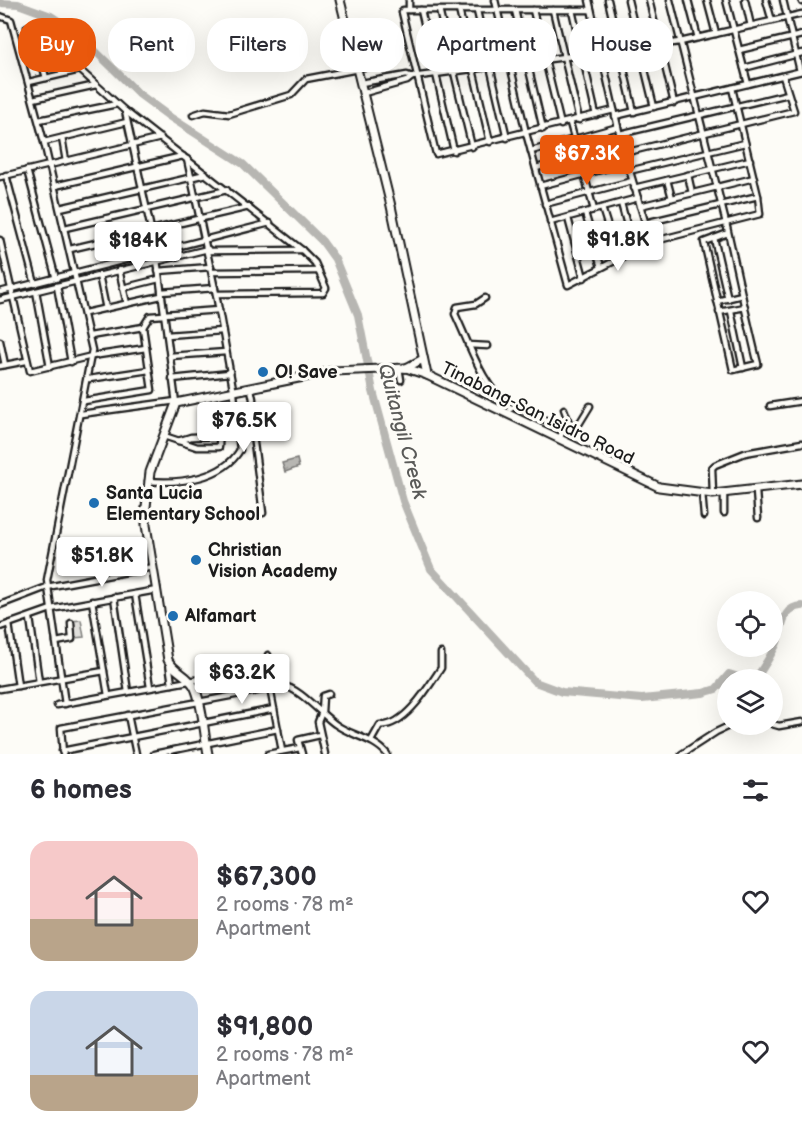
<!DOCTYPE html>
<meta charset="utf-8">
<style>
:root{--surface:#fff;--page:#f7f7f7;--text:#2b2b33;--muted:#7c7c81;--accent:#ea580c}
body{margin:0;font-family:"Balsamiq Sans",sans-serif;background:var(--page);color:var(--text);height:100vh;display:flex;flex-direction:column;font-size:22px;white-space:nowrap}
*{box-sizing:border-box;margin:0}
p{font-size:20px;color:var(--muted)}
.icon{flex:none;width:33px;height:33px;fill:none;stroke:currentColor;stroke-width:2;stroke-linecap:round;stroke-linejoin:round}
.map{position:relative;height:754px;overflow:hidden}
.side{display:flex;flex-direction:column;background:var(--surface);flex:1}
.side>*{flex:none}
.hud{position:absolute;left:18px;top:18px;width:766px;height:54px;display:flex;gap:12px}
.fabs{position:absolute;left:717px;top:591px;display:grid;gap:12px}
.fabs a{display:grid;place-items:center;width:66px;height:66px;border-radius:50%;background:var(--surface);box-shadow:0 6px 24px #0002;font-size:30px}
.price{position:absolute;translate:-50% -51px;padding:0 14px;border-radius:6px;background:#fff;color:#222;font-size:20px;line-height:39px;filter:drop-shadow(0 2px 3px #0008)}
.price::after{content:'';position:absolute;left:50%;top:36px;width:18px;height:14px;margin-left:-9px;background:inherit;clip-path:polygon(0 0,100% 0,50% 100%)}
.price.selected{background:var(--accent);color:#fff}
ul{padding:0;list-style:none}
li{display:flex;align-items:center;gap:18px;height:150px;padding:0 30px}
li span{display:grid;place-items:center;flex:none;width:168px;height:120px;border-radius:18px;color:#555}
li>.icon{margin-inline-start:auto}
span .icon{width:72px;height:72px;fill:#fffc;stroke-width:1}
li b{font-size:26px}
h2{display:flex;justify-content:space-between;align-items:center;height:72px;padding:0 30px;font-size:26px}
.chip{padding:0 21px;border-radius:24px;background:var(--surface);box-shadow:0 6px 24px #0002;font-size:21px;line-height:54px}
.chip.selected{background:var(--accent);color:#fff}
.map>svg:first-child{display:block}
</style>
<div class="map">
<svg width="802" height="754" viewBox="0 0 802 754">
<defs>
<pattern id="water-ripples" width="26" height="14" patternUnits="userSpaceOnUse" patternTransform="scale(1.5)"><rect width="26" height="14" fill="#b7b6b2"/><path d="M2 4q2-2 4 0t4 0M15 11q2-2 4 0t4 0" fill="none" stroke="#9d9c98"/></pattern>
</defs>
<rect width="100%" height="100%" fill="#fdfcf7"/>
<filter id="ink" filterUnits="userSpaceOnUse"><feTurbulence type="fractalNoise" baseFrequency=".0167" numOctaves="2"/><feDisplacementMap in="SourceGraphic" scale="12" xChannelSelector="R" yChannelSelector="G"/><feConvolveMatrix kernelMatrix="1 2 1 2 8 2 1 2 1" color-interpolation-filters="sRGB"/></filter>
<g filter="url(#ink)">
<g fill="#e0dfdb" stroke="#7e7e7c" stroke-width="1.5">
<polygon points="150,234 152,243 135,247 133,237"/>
<polygon points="81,620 84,637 74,638 71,621"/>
</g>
<polygon fill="url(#water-ripples)" stroke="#797876" stroke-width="1.5" points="297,459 299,467 285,472 282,463"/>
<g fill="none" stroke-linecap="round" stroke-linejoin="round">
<path stroke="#b7b6b2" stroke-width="8" d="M0,3L18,4L51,16L77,33L139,94L170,117L243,164L322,241L335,259L358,315L373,391L403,501L431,569L535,682L562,692L642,699L703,693L716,689L729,674L742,678L759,674C765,665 771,655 776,645C783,630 780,607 802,606"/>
<defs>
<g id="street">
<polyline points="409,0 409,10"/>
<polyline points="495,0 526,133 568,285 651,242 760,214 758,196 732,88"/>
<polyline points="589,0 622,145 651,242"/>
<polyline points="608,0 634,112"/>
<polyline points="628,0 654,107"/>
<polyline points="649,0 674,103"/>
<path d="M670,0L726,223C737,270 746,317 758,364L733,370L704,242L728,233"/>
<polyline points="688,0 698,38"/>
<polyline points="707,0 716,34"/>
<polyline points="726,0 748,84"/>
<polyline points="745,0 751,26"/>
<polyline points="766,0 772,21"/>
<polyline points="783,0 800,71"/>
<polyline points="801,0 802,2"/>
<polyline points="421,10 454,151"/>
<polyline points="439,10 472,147"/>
<polyline points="459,10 490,142"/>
<polyline points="515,10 543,129"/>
<polyline points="533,10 561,125"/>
<polyline points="553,10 579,120"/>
<polyline points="572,10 596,115"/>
<polyline points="591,10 403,10 402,12 436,154 614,110"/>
<polyline points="477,11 507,138"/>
<polyline points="0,16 11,20 44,142 92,350 47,580 65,704"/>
<polyline points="27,27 80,70 124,110 302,250 315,263 326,288 323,293 216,294"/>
<polyline points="34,35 46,78"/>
<polyline points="739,50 802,35"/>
<polyline points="56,53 63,73"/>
<polyline points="355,57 368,55"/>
<polyline points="357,65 364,67 383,65"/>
<polyline points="744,68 802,53"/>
<polyline points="412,77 680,42 802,14"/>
<polyline points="29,82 80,70"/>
<polyline points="361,83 407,75 412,77 407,81 364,93"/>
<polyline points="33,99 96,85"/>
<polyline points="125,111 156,252 176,403"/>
<polyline points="193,115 205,111 229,114 291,95 306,79 358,69"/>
<polyline points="615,116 802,71"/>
<polyline points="39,120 117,104"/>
<polyline points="570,123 594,210"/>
<polyline points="620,134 788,94"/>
<polyline points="62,138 66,161"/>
<polyline points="44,142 127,122"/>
<polyline points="531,151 618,127"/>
<polyline points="624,153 794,111 783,76"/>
<polyline points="536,168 622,145"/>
<polyline points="27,170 56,279"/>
<polyline points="629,171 745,143"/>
<polyline points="6,175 35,284"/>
<polyline points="688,175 692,193"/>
<polyline points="0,177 161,138"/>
<polyline points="667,180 672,198"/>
<polyline points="55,186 183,156"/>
<polyline points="540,186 627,163"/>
<polyline points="634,188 750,160"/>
<polyline points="621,203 634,251"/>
<polyline points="545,204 632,181"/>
<polyline points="640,206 754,178"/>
<polyline points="60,208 206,174"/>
<polyline points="602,208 618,259"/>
<polyline points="585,213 601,267"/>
<polyline points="568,218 584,278"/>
<polyline points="550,222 638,198"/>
<polyline points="645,223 758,196"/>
<polyline points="65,228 227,190"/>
<polyline points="131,235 135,258"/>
<polyline points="714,238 728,299"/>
<polyline points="0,240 30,371 92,356 146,348"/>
<polyline points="70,249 249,207"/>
<polyline points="208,251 302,250"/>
<polyline points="119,270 127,304"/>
<polyline points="158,271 211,267"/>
<polyline points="212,272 319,271"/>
<polyline points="99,275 106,309"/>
<polyline points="57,286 71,362"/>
<polyline points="123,288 159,279"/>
<polyline points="36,291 50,367"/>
<polyline points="0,292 270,223"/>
<polyline points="161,292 215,288"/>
<path d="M485,298L476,304L457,307L455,314C470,345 482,387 511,408"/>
<polyline points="0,300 208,249"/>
<polyline points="717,301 742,295"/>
<polyline points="731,311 743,368"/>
<polyline points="719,312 745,307"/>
<polyline points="85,313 161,296"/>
<polyline points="164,314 219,310"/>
<polyline points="143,327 150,316 164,315"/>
<polyline points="167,335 222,331"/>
<polyline points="0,341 5,365"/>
<polyline points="468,345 488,346"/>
<polyline points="170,356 226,352"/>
<polyline points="0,366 26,361"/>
<polyline points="399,368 401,380"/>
<polyline points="89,379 149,370"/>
<polyline points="172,379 230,373"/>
<polyline points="251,389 253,399 251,420 263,513"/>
<polyline points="84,401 152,390 143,327 90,336"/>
<polyline points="770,406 802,401"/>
<polyline points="510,409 516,406 564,429 559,439"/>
<polyline points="564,409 568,420 566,427"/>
<polyline points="81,414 176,401"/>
<polyline points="568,425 579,424 590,406"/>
<polyline points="164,436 197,447 219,447 220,425 238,418"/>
<polyline points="178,441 191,437 220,436"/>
<path d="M148,481C179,484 223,479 240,450L234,394L216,294L187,159"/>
<polyline points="756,491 758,518"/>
<polyline points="702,493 704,516"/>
<polyline points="713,494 712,468 715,465 745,453 802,443"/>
<polyline points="724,513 724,493"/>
<polyline points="135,594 150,687"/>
<polyline points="114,597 128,692"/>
<polyline points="92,601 108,695"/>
<polyline points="0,605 47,587 153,567"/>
<polyline points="30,618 39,682"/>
<polyline points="9,624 18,686"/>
<polyline points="0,627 51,609 157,590"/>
<polyline points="56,642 72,639 71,623"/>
<polyline points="268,655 272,673"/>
<polyline points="169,663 172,684"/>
<polyline points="270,688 282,751"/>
<polyline points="0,689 104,671"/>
<polyline points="57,705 271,666"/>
<polyline points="128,715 136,754"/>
<polyline points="772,724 779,726 802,722"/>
<path d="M371,741L380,725C404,728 429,686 441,668V653"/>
<polyline points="62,751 274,709"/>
<path d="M63,754L61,728L283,686C298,687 321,714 335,724C351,736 374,738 387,754"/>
<polyline points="154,754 278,729"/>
<polyline points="268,754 300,748"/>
<polyline points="302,754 298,740 320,735"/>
<polyline points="325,754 318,722 322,712 323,696 329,694"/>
<polyline points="682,754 716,732 733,724"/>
</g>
<g id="secondary">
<polyline points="340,0 391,206 427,375 659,487 713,494 802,484"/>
<polyline points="406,368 423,359"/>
<path d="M208,754C204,734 203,706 195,688C189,675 174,672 168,660L146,525V507L150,472L176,403L333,371L406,368L427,375"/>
</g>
</defs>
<use href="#street" stroke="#1c1c1c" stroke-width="9"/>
<use href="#secondary" stroke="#1c1c1c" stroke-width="11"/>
<use href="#street" stroke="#fdfcf7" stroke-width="4.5"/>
<use href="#secondary" stroke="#fdfcf7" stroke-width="7"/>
</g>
</g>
<g fill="#1f6fb2" stroke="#fdfcf7" stroke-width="2">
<circle cx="263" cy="372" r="6"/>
<circle cx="94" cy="503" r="6"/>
<circle cx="196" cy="560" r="6"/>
<circle cx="173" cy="616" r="6"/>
</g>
<g text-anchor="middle" stroke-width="6" stroke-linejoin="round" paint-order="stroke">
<g font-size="18" font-weight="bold" fill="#1c1c1c" stroke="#fdfcf7" text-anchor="start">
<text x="275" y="378">O! Save</text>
<text x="106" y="499">Santa Lucia<tspan x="106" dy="21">Elementary School</tspan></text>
<text x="208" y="556">Christian<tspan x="208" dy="21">Vision Academy</tspan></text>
<text x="185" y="622">Alfamart</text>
</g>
<g font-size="18" fill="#1c1c1c" stroke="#fdfcf7">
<text transform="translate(538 413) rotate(26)" y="6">Tinabang-San Isidro Road</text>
</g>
<g font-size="20" font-style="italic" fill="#5a5a58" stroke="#fdfcf7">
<text transform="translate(403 431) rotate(75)" y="7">Quitangil Creek</text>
</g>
</g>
</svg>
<div class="fabs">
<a><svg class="icon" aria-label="locate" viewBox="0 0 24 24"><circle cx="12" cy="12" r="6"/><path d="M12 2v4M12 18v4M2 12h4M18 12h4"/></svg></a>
<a><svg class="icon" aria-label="layers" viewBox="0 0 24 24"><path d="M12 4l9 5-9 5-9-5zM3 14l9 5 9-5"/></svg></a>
</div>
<b class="price selected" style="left:587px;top:186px">$67.3K</b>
<b class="price" style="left:618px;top:272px">$91.8K</b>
<b class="price" style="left:138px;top:273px">$184K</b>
<b class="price" style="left:244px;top:453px">$76.5K</b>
<b class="price" style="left:102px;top:588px">$51.8K</b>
<b class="price" style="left:242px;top:705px">$63.2K</b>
<div class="hud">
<a class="chip selected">Buy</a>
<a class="chip">Rent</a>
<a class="chip">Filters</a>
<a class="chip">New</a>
<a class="chip">Apartment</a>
<a class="chip">House</a>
</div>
</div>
<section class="side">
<h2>6 homes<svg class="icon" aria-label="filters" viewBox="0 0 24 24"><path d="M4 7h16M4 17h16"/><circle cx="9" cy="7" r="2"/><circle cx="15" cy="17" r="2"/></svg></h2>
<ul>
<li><span style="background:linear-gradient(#f6c9c9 65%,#b9a48a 0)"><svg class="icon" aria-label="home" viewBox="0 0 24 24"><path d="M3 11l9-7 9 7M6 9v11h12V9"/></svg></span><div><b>$67,300</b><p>2 rooms · 78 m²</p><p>Apartment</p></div><svg class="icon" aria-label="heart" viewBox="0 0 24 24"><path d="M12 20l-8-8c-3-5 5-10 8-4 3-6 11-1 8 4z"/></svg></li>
<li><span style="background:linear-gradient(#c9d6e8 70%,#b9a48a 0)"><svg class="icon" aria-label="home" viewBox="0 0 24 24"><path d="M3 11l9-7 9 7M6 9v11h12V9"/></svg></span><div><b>$91,800</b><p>2 rooms · 78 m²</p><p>Apartment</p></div><svg class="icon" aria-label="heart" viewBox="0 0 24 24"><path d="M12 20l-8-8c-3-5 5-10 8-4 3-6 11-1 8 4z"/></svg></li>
</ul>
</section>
